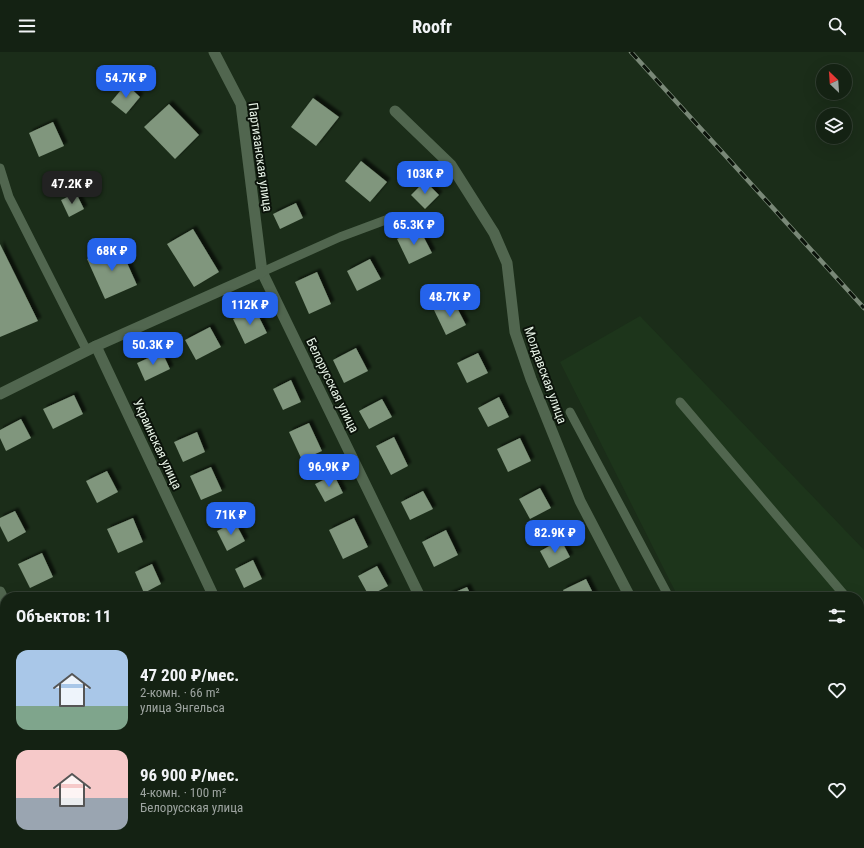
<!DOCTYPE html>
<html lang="ru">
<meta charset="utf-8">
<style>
:root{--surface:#142213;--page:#212f21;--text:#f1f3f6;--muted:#9da4a0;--line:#333f33;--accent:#2563eb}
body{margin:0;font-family:"Roboto Condensed",sans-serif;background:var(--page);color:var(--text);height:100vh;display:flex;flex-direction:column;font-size:15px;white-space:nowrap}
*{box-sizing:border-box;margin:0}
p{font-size:13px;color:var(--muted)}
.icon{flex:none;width:22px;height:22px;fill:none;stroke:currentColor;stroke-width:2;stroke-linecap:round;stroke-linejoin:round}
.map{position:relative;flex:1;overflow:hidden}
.drawer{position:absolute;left:0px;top:540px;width:864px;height:256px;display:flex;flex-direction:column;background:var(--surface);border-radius:16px 16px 0 0;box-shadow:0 4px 16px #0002,0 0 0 1px var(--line)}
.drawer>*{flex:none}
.needle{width:26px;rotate:335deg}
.fabs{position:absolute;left:816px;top:12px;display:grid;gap:8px}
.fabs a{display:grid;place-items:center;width:36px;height:36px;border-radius:50%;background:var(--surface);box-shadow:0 4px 16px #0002,0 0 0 1px var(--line);font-size:20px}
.price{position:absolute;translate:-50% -34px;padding:0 9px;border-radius:8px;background:var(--accent);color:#fff;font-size:13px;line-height:26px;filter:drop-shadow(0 1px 2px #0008)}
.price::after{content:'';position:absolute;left:50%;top:24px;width:12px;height:9px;margin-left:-6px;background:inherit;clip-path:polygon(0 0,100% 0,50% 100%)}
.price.active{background:#222;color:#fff}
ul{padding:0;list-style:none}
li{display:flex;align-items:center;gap:12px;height:100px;padding:0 16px}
li span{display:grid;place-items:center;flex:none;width:112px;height:80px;border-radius:12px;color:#555}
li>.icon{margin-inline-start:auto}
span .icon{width:48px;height:48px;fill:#fffc;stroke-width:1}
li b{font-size:17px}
h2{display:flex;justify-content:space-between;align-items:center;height:48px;padding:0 16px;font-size:17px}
header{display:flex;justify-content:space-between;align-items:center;height:52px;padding:0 16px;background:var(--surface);font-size:18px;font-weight:700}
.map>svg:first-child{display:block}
</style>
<header><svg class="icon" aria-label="menu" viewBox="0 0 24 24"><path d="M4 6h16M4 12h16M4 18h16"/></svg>Roofr<svg class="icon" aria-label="search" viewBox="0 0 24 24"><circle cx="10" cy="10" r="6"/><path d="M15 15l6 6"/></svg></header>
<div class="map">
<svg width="864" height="796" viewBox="0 0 864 796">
<defs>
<filter id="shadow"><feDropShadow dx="3.5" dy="-3.5" stdDeviation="1" flood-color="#0009"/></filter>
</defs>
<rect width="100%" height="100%" fill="#1b2d19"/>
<polygon fill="#1d351b" points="640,264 864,498 864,796 803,796 800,791 859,791 859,545 678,545 560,310"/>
<g fill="#80967d" filter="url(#shadow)">
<polygon points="126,32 140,45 126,62 111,50"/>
<polygon points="313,46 339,65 316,94 291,75"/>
<polygon points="169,52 199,83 175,107 144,75"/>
<polygon points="53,70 64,94 39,105 29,81"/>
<polygon points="361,109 387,130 370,150 345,129"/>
<polygon points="425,129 439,143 425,157 411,143"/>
<polygon points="76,141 84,157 69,165 61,148"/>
<polygon points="296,151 303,166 280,177 273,162"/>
<polygon points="419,176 432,201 409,212 397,187"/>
<polygon points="193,177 219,220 194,235 167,192"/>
<polygon points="0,192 38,269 0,285"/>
<polygon points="119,193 137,233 105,247 87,207"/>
<polygon points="370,207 381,227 357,239 347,219"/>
<polygon points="317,220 331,252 309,262 295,230"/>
<polygon points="453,248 466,273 446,283 434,258"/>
<polygon points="255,257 267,281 245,292 233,267"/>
<polygon points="210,275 221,295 196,308 185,288"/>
<polygon points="356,296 368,319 344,331 333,308"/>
<polygon points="162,300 170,317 145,329 137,311"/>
<polygon points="478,301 488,321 467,331 457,311"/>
<polygon points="291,328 301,350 283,358 273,337"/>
<polygon points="74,343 83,362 53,377 43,357"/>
<polygon points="499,345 509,365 488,375 478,356"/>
<polygon points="382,347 392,365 369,377 359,359"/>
<polygon points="21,367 31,386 6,399 0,386 0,378"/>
<polygon points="309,371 322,399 302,408 289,380"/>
<polygon points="197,380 205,400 183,410 174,390"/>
<polygon points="394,385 408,414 391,423 376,394"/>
<polygon points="520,386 531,409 508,420 497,397"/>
<polygon points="211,415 222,439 201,448 190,424"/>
<polygon points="107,419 118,440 97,451 86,429"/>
<polygon points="334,423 343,441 325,450 315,432"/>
<polygon points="540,436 551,456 530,467 519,447"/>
<polygon points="423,439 433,457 410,468 401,450"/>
<polygon points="15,459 26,480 8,490 0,474 0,466"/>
<polygon points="133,466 143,490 118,501 107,477"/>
<polygon points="354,466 368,495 343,507 329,478"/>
<polygon points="235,470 245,489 227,499 217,479"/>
<polygon points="446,478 458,503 434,515 422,490"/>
<polygon points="561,488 570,505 549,516 540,499"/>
<polygon points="42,501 53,525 30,536 18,512"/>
<polygon points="253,508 262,527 244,536 235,517"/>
<polygon points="152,512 161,532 144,541 135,520"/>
<polygon points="377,514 388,534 369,544 358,524"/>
<polygon points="586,527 595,545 566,545 563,538"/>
<polygon points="467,535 472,545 448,545 448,543"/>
<polygon points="0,592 5,602 5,606 0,609"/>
<polygon points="5,625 5,659 0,648 0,628"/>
<polygon points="68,791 90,791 80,796 70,796"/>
<polygon points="149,791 167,791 156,796 151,796"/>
<polygon points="257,791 293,791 286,794 287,796 257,796 255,792"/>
<polygon points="364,791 390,791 393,796 366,796"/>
<polygon points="503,791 511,791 513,796 492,796"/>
<polygon points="685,791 710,791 713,796 687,796"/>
</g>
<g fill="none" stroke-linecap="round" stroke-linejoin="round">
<g stroke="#51664f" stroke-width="9">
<polyline points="0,116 9,145 87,299"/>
<polyline points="262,220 340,185 391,166"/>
<polyline points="680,350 846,545"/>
<polyline points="570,360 669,545"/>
<polyline points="859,561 864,567"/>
<polyline points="859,645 864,651"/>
<polyline points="849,796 856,791"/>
</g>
<g stroke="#51664f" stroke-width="11">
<polyline points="214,0 241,52 262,220 420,545"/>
<polyline points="395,59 451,113 494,181 507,211 515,280 531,327 580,449 630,545"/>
<polyline points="96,294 214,545"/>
<polyline points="0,342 96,294 262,220"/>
<polyline points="0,540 5,551"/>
<polyline points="122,791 125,796"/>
<polyline points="330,791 332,796"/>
<polyline points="539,791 541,796"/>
<polyline points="756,791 757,796"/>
</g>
<defs>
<polyline id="rail" points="631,0 864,256"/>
</defs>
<use href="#rail" stroke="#798877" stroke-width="4.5"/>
<use href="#rail" stroke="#0b130a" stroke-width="3" stroke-dasharray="9" stroke-linecap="butt"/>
</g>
<g text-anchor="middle" stroke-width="4" stroke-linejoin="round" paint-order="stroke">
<g font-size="13" fill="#e7f3e6" stroke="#0b130a">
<text transform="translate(261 105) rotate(82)" y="5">Партизанская улица</text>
<text transform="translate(546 323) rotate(70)" y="5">Молдавская улица</text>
<text transform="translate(333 333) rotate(64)" y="5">Белорусская улица</text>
<text transform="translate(158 392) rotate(65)" y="5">Украинская улица</text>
</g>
</g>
</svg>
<div class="fabs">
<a><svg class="needle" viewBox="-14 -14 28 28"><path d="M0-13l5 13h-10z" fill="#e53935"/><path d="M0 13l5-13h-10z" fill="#9da4a0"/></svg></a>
<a><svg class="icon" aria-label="layers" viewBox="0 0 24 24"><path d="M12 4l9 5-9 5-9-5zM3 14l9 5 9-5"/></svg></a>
</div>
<b class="price" style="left:126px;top:47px">54.7K ₽</b>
<b class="price" style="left:425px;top:143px">103K ₽</b>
<b class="price active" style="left:72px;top:153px">47.2K ₽</b>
<b class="price" style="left:414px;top:194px">65.3K ₽</b>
<b class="price" style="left:112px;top:220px">68K ₽</b>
<b class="price" style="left:450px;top:266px">48.7K ₽</b>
<b class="price" style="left:250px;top:274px">112K ₽</b>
<b class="price" style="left:153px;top:314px">50.3K ₽</b>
<b class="price" style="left:329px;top:436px">96.9K ₽</b>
<b class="price" style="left:231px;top:484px">71K ₽</b>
<b class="price" style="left:555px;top:502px">82.9K ₽</b>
<section class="drawer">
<h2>Объектов: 11<svg class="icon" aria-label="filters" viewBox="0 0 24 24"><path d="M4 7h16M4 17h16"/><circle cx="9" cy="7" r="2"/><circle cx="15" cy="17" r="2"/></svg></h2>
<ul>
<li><span style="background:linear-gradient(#a9c7e8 70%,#7fa58c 0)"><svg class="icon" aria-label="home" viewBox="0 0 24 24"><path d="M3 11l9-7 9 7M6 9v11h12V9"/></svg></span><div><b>47 200 ₽/мес.</b><p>2-комн. · 66 m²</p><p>улица Энгельса</p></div><svg class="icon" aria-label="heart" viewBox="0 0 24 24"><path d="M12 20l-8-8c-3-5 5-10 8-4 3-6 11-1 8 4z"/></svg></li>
<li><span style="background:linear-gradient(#f6c9c9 60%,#9aa5b1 0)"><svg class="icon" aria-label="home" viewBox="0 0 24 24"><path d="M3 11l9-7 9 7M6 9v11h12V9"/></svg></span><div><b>96 900 ₽/мес.</b><p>4-комн. · 100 m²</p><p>Белорусская улица</p></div><svg class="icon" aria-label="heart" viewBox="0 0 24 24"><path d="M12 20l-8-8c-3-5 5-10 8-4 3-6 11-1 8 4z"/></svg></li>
</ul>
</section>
</div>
